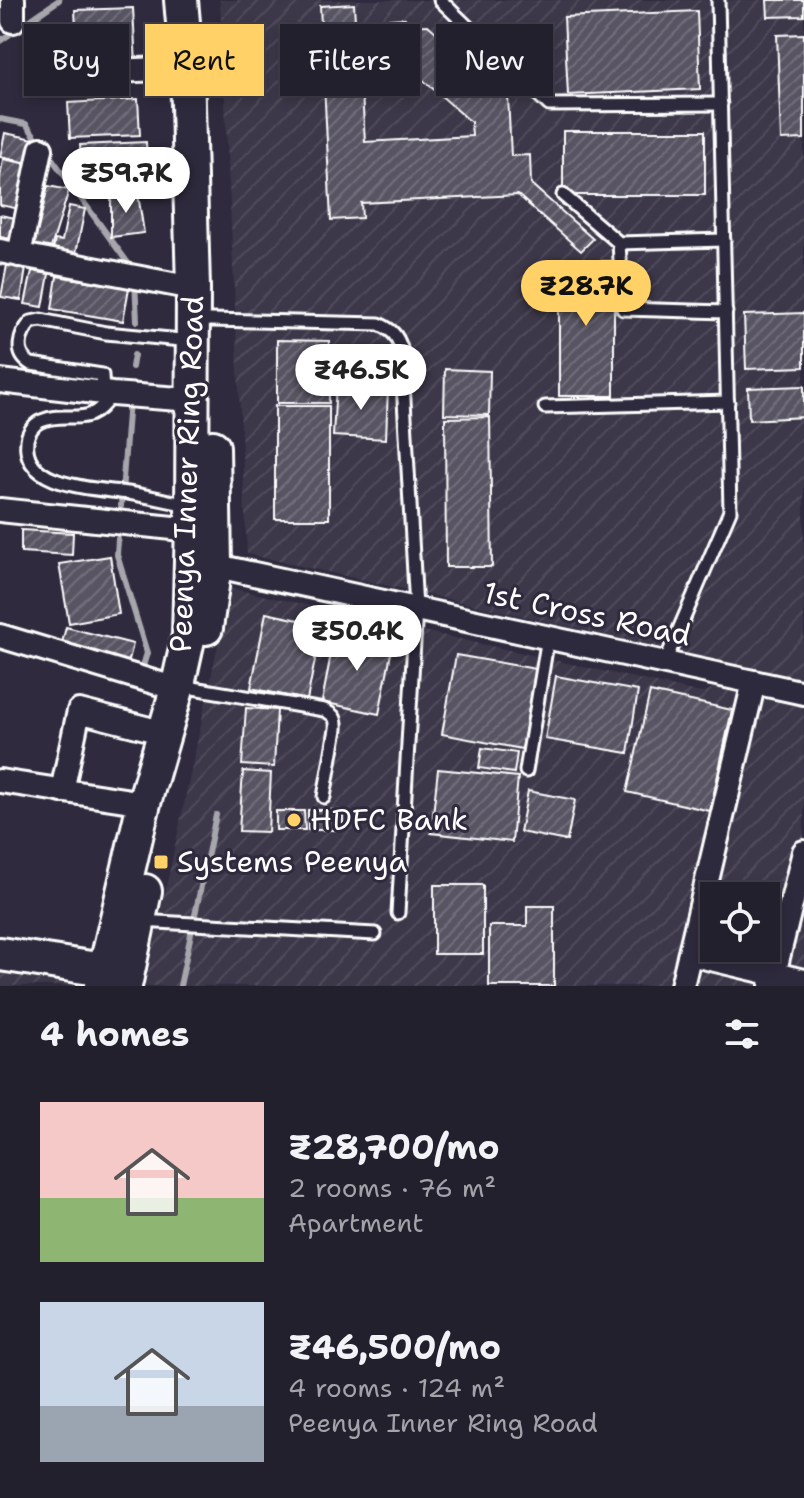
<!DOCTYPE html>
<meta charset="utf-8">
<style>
:root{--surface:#23202e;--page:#2b2836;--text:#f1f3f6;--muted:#a3a3aa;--line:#403e4a;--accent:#ffd166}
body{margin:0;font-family:"Shantell Sans",sans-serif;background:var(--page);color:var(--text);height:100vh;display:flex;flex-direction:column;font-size:30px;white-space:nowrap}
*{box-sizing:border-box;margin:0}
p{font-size:26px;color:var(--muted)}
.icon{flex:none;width:44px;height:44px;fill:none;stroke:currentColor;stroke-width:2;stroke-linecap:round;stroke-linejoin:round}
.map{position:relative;height:986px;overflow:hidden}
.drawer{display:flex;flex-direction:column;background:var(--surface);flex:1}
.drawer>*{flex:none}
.banner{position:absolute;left:24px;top:24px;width:756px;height:72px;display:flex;gap:16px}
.buttons{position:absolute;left:700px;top:882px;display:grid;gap:16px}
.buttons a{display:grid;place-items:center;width:80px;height:80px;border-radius:0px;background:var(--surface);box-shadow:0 4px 12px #0003,0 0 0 2px var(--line);font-size:40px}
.price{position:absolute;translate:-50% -68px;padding:0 18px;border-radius:28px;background:#fff;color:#222;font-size:26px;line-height:52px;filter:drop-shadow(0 2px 4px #0008)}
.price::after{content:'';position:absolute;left:50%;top:48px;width:24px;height:18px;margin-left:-12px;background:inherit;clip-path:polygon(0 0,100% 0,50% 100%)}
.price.current{background:var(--accent);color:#111}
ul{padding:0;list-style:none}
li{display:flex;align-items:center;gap:24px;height:200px;padding:0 40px}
li span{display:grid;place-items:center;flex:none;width:224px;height:160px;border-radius:0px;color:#555}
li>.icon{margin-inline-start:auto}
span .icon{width:96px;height:96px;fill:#fffc;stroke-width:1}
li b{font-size:34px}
h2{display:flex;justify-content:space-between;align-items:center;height:96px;padding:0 40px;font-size:34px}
.tag{padding:0 28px;border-radius:0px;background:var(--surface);box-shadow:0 4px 12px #0003,0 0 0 2px var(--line);font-size:28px;line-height:72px}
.tag.current{background:var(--accent);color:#111}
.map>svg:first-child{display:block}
</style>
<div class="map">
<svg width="804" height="986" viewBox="0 0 804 986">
<defs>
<pattern id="industrial-furrows" width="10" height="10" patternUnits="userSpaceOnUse" patternTransform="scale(2)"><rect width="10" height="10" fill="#3c3749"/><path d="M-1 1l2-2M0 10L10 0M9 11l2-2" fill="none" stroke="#504b5b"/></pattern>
<pattern id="building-hatch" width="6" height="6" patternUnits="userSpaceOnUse" patternTransform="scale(2)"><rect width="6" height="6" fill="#595564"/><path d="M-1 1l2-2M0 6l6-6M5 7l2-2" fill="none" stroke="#726e7b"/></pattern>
</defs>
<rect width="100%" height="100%" fill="#2f2a3d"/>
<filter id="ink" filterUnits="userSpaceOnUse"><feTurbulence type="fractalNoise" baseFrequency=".0125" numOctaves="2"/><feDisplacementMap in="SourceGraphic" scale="16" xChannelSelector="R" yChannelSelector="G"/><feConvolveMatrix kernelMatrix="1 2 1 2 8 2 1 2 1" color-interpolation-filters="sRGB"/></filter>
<g filter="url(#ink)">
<g fill="url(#industrial-furrows)" fill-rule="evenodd">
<path d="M220,0H804V986H145L230,588L702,693L757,669L247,554ZM714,896H766V948H714Z"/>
<polygon points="0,973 78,986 0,986"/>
</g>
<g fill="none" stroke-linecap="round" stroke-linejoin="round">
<g stroke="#a7a6ad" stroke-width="6">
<polyline points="0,41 59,0"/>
<polyline points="0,119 26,124 41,144"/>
<polyline points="48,153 133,270"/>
<polyline points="135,281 137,321"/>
<polyline points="132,367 134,355"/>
<polyline points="121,506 129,400"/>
<polyline points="118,539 117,555 147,653 143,666"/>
<polyline points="180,986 216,815"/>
</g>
</g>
<g fill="url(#building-hatch)" stroke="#fff" stroke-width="2" fill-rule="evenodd">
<polygon points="767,0 804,0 804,16 768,17"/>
<path d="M354,4L355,21L405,18L406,26L428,25L508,96L511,156L530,155L531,184L593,239L581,251L518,195L361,203L362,218L331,220L320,6ZM398,58L471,122L472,136L365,142L360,60Z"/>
<polygon points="133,8 136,64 78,67 75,10"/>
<polygon points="697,11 700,89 568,95 564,17"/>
<polygon points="804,34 804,139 781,140 777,35"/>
<polygon points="65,38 68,65 52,66 49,39"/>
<polygon points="138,99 140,135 70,138 68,103"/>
<rect x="563" y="131" width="142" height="64"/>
<polygon points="5,133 34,139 29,163 0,157"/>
<polygon points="146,142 148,179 82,181 80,145"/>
<polygon points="3,159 33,165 25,210 0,205 0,178"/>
<polygon points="48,186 69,190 50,251 33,251"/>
<polygon points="111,194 138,194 144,233 111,237"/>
<polygon points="69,206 85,209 75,258 52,254 55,240 62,241"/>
<polygon points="0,215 21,219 17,240 0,237"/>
<rect x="559" y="261" width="55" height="135"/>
<polygon points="7,265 26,268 21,300 1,297"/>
<polygon points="32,271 49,274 43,307 25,304"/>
<polygon points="57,276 129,288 123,321 52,309"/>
<polygon points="804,313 804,367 746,369 744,315"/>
<polygon points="277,340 329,341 329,403 277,403"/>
<polygon points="445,369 490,371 489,415 444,414"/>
<polygon points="336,384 388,387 386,439 333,436"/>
<polygon points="804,386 804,417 749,420 748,388"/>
<rect x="275" y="406" width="54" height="113"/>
<polygon points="490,417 492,567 446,567 445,418"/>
<polygon points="21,530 73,533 72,555 21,552"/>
<polygon points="110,556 119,614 69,623 59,564"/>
<polygon points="266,613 322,625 307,700 251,688"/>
<polygon points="66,627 133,644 127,668 60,651"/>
<polygon points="335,632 393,643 379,714 322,702"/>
<polygon points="456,655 536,669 522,749 442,734"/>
<polygon points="556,676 638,691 628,753 545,739"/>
<polygon points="650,692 732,710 710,811 627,792"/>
<polygon points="246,708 277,710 274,767 242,765"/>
<polygon points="482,748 517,753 514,773 479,768"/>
<polygon points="438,769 518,777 512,842 431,833"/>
<polygon points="243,771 271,773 268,832 239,831"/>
<polygon points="528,791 575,800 567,841 520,832"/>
<rect x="308" y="810" width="35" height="20"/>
<polygon points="276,811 304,811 305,830 276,830"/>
<rect x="434" y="885" width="49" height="69"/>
<polygon points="527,906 554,906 554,986 489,986 489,926 527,926"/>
</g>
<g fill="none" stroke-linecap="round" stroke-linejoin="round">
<defs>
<g id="lane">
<polyline points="440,0 549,105 721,104"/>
<polyline points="563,195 619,243 623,309 726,312"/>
<polyline points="619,243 724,240"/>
<path d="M210,320L379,324C392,330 397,335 401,348L416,608L398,913"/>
<path d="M103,393L102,375L31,364C14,354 19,335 31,322L41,320L106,333L192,341"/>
<path d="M111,395C88,431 70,409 41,421C34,424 28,432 27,440C21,488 95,488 128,493C148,496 168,501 188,505"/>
<polyline points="545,407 728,402"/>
<polyline points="665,662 730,511 718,0"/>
<path d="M193,688L324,710C334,715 337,718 336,729L324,797"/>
<polyline points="526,771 548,637"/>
<polyline points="140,921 375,934"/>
</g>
<g id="street">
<polyline points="13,0 13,21"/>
<polyline points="113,71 187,68"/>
<polyline points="0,251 193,288"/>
<polyline points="19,255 41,149"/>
<polyline points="0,381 112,394 193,400"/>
<polyline points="0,510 192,530"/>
<polyline points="203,563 804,693"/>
<polyline points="0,636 177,689"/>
<polyline points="0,781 144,803"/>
<polyline points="62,791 79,711 165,733"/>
<polyline points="690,954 804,981"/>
<polyline points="682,986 754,682"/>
<polyline points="771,986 804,852"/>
</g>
<g id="secondary">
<polyline points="206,628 215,565 213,447"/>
<polyline points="0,954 123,973"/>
<polyline points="101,986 144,803 177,689 189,635 192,524 193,288 187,68 181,0"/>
<polyline points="125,986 145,891"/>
</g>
</defs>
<use href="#lane" stroke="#fff" stroke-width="17"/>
<use href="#street" stroke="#fff" stroke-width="28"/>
<use href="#secondary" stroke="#fff" stroke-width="38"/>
<use href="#lane" stroke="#2f2a3d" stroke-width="11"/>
<use href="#street" stroke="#2f2a3d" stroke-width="22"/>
<use href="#secondary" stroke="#2f2a3d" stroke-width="32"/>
</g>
</g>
<g fill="#ffd166" stroke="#2f2a3d" stroke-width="3">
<circle cx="294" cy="820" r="8"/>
<rect x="153" y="854" width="16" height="16" rx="4"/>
</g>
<g text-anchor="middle" stroke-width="6" stroke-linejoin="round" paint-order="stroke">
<g font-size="30" fill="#fff" stroke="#2f2a3d">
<text transform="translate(187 474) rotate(-88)" y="10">Peenya Inner Ring Road</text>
<text transform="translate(587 614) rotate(12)" y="10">1st Cross Road</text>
</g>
<g font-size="30" fill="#fff" stroke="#2f2a3d" text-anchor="start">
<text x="310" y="830">HDFC Bank</text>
<text x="177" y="872">Systems Peenya</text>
</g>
</g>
</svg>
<div class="buttons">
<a><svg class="icon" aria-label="locate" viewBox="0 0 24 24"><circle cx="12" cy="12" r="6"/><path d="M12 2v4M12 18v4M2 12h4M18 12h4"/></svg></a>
</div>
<b class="price" style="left:126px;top:215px">₹59.7K</b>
<b class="price current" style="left:586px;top:328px">₹28.7K</b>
<b class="price" style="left:361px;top:412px">₹46.5K</b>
<b class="price" style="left:357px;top:673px">₹50.4K</b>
<div class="banner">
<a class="tag">Buy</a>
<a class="tag current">Rent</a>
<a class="tag">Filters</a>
<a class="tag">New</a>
</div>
</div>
<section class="drawer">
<h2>4 homes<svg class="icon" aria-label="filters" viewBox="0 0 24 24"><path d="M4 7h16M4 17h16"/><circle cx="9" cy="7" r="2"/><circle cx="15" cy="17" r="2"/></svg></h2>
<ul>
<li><span style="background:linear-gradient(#f6c9c9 60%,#8fb573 0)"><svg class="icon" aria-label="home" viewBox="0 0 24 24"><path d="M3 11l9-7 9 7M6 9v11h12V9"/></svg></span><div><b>₹28,700/mo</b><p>2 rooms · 76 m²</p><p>Apartment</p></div></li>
<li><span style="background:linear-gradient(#c9d6e8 65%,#9aa5b1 0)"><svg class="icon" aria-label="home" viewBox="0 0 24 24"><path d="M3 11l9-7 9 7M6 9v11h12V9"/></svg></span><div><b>₹46,500/mo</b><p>4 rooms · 124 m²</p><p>Peenya Inner Ring Road</p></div></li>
</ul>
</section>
